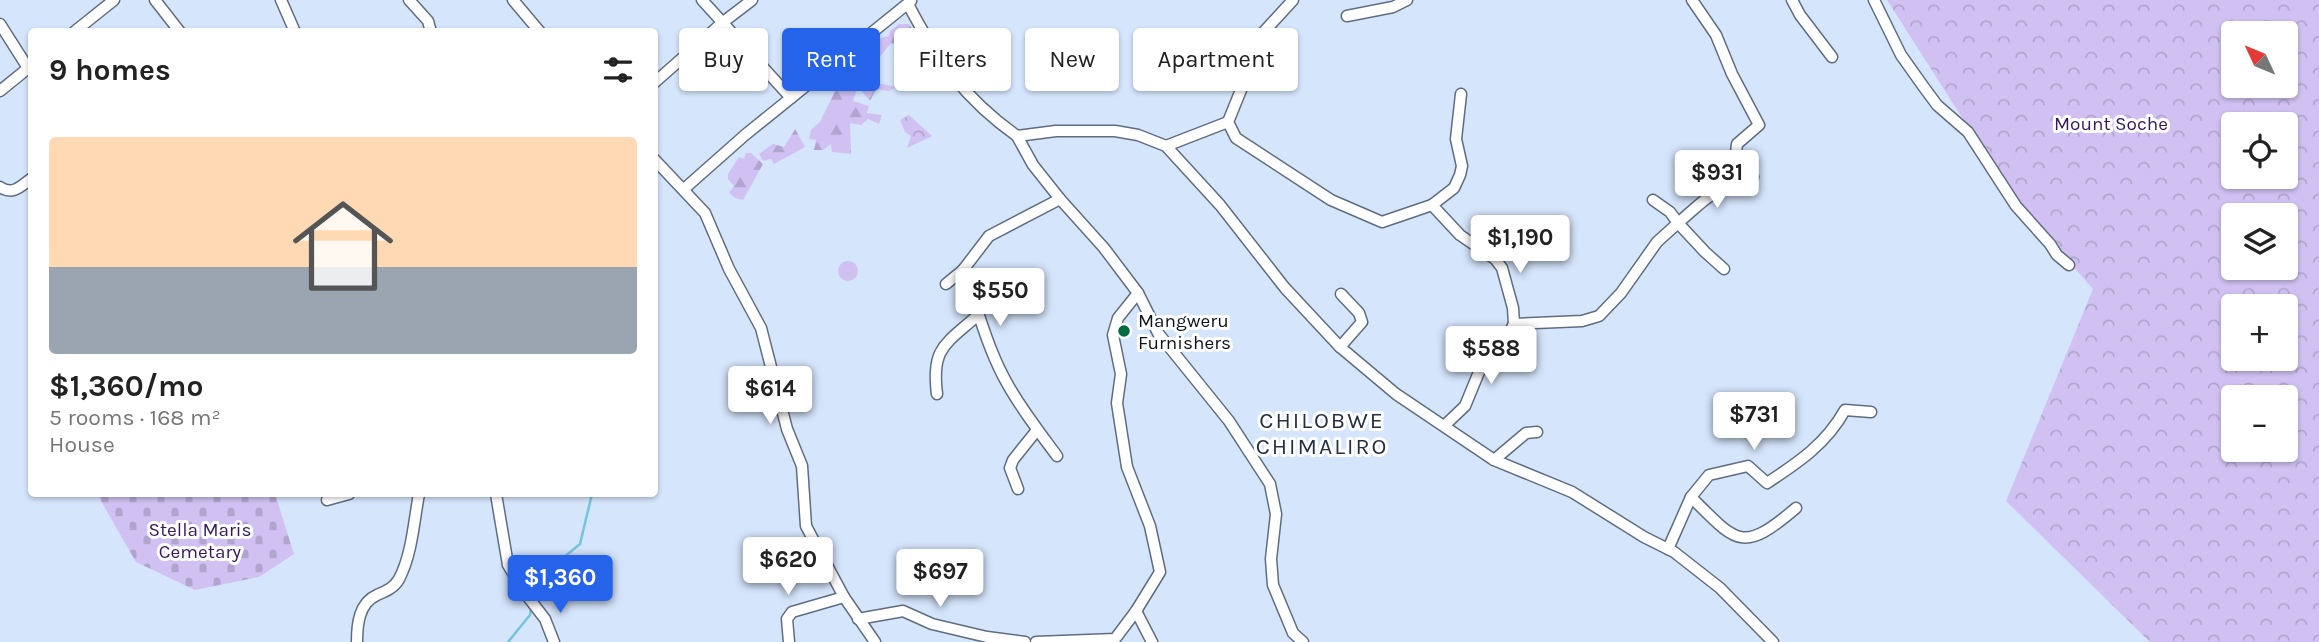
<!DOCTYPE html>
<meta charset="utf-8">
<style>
:root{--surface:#fff;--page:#f6f6f6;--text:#222;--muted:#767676;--line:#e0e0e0;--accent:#2563eb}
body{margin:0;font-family:Karla,sans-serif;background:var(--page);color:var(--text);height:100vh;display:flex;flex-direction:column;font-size:26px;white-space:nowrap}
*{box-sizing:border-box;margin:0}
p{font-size:23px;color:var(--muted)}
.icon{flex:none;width:38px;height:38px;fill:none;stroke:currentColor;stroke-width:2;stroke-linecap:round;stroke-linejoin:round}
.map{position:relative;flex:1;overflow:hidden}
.side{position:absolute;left:28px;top:28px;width:630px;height:469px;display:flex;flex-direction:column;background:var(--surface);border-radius:7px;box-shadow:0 2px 5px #0004}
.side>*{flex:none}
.banner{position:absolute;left:679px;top:28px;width:665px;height:63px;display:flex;gap:14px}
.needle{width:46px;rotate:314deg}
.tools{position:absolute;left:2221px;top:21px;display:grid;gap:14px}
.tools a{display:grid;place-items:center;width:77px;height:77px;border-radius:7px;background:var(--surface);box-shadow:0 2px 5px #0004;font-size:35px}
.price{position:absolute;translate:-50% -60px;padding:0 16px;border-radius:7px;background:#fff;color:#222;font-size:23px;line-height:46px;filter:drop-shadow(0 2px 4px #0008)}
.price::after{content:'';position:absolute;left:50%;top:42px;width:21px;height:16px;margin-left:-10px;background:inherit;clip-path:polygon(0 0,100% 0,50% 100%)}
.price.current{background:var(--accent);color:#fff}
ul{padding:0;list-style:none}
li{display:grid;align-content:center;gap:14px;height:371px;padding:0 21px}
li+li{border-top:2px solid var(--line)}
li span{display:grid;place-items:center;height:217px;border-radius:7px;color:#555}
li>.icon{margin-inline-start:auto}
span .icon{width:126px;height:126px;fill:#fffc;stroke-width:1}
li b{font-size:30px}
h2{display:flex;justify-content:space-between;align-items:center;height:84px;padding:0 21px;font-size:30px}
.chip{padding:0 24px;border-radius:7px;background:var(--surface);box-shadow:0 2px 5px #0004;font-size:24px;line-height:63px}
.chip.current{background:var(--accent);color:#fff}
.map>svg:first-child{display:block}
</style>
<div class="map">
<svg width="2319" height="642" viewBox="0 0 2319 642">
<defs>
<pattern id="forest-firs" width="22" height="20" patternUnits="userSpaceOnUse" patternTransform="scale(1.75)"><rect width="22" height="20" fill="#d0c1f2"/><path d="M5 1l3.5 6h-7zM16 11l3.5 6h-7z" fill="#b1a5cf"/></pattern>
<pattern id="cemetery-stones" width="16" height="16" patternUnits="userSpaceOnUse" patternTransform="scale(1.75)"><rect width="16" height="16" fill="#d0c1f2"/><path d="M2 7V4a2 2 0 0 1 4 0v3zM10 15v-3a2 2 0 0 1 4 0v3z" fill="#b1a5cf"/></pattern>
<pattern id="park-crowns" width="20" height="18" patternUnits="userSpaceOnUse" patternTransform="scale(1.75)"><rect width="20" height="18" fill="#d0c1f2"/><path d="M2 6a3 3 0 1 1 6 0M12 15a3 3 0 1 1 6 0" fill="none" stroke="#b1a5cf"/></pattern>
</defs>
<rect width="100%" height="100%" fill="#d5e5fc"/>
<g fill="url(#forest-firs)">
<polygon points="899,24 909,24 916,35 911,48 891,43 861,80 897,87 889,91 876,89 870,101 858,87 853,101 869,106 867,113 882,115 879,124 868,119 861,125 850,123 851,154 832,152 831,144 823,150 814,150 816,140 809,139 811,130 820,122 840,81 834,72 852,52 856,55 859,51 866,49 875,51 876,39 889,36 890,31"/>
<polygon points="795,129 805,147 774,164 771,159 763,161 759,154 773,144 784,147"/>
<polygon points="746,153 751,153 763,164 743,200 735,198 729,193 734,186 728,179 728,174 739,157 744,159"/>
</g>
<polygon fill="url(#cemetery-stones)" points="97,494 275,494 294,554 259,577 195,590 136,562"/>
<g fill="url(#park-crowns)" fill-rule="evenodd">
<path d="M1887,0H2319V642H2150L2006,501L2093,289L2016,202ZM2233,33H2286V86H2233ZM2233,124H2286V177H2233ZM2233,215H2286V268H2233ZM2233,306H2286V359H2233ZM2233,397H2286V450H2233Z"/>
<polygon points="909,115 932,136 907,148 911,136 905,132 900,120"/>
<circle cx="848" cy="271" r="10"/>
</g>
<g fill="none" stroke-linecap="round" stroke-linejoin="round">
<g stroke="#76c5dc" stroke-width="2.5">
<polyline points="534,599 541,576 580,544 592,494"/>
<polyline points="508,642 530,615 531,609"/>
</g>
<defs>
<g id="minor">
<polyline points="155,0 180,32"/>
<polyline points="281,0 295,32"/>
<polyline points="409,0 428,21 431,32"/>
<polyline points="513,0 540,32"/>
<polyline points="702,0 791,98"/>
<polyline points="1293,0 1260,36 1257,60 1245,80 1228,122 1236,138 1331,200 1382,222 1432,205"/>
<polyline points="1792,0 1800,15 1832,57"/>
<polyline points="1874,0 1901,55 1923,86 1937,105 1968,132 2016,206 2050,244 2057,255 2069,265"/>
<path d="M908,4C937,60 965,99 1017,136L1056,131H1115L1138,135L1166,146L1220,205L1285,288L1340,347L1396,394L1494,460L1572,492L1644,537L1674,552L1720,588L1773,642"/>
<polyline points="1347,16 1393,7 1407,0"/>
<polyline points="0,24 28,68"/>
<polyline points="74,32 114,0"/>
<polyline points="654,83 722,23 752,0"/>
<polyline points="0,91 32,65"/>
<polyline points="1461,94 1456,139 1462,166 1460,175 1454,188 1432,205 1460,235 1495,259 1502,268 1513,308 1514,324"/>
<polyline points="1017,136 1033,165 1060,199 1104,248 1138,293 1158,333 1229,421 1270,484 1276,514 1271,559 1273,585 1293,633 1303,642"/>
<polyline points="1166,146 1228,122"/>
<polyline points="654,159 705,213 729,269 761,328 787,429 802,466 806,526 844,597 875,642"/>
<path d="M0,187C13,196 21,186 32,178"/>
<polyline points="684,189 745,135 911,1"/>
<path d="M1653,200L1670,212L1678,223C1704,201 1715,185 1750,182L1753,177L1736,153L1737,144L1759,125L1732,74L1716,35L1692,0"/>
<path d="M963,270C978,308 987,349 1008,385C1022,410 1040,433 1057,456"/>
<polyline points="946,284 963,270 989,236 1060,199"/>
<polyline points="1514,324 1582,321 1599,316 1621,293 1657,242 1678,223 1705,252 1724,269"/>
<polyline points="1340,347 1362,322 1359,313 1341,294"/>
<path d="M937,394C931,347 946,344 978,315"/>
<polyline points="1444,426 1465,406 1479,372 1505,340 1514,324"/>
<polyline points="1494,460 1526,433 1537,432"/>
<polyline points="1018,489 1010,468 1013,460 1037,430"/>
<polyline points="496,494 508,565 525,593 545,619 554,642"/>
<path d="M1691,497C1737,543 1742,554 1796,508"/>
<polyline points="327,500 349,494"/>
<path d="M1668,549L1691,497L1709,475L1748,466L1767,483C1799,462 1826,444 1845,410L1871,412"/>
<polyline points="1136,611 1152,642"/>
<polyline points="858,619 903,611 932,624 987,637 1025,642"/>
<path d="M357,642C357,624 359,603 377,595C386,591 394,588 399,579C412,555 414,520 419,494"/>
<polyline points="789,642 787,619 792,612 844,597"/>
<polyline points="1036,642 1115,639 1136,611 1160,572 1150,526 1127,467 1117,403 1121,374 1113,335 1118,318 1138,293"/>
</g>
</defs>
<use href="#minor" stroke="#606d81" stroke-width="13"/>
<use href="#minor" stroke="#fff" stroke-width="10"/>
</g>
<circle fill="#026b41" stroke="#fff" stroke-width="2.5" cx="1124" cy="331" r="7"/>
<g text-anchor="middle" stroke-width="6" stroke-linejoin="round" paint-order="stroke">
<g font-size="19" fill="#36195c" stroke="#fff">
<text x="2111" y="130">Mount Soche</text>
<text x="200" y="536">Stella Maris<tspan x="200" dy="22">Cemetary</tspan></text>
</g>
<g font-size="19" fill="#0e141c" stroke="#fff" text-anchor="start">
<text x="1138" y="327">Mangweru<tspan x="1138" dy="22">Furnishers</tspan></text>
</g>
<g font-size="23" letter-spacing="2" fill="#253042" stroke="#fff">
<text x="1322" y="428">CHILOBWE<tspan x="1322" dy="26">CHIMALIRO</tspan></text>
</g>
</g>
</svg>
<div class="tools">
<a><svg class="needle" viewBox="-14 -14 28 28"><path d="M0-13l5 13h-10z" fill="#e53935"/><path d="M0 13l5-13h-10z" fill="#767676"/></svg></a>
<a><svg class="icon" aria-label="locate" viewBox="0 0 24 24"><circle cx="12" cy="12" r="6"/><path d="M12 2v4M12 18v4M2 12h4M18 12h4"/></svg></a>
<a><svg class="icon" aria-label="layers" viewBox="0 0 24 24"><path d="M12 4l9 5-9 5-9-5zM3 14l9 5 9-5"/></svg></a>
<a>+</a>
<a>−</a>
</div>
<b class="price" style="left:1717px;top:210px">$931</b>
<b class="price" style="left:1520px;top:275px">$1,190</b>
<b class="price" style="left:1000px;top:328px">$550</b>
<b class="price" style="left:1491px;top:386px">$588</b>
<b class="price" style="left:770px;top:426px">$614</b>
<b class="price" style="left:1754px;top:452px">$731</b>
<b class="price" style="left:788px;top:597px">$620</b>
<b class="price" style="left:940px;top:609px">$697</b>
<b class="price current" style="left:560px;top:615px">$1,360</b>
<div class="banner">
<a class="chip">Buy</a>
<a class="chip current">Rent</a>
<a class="chip">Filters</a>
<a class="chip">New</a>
<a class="chip">Apartment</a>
</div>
<section class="side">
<h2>9 homes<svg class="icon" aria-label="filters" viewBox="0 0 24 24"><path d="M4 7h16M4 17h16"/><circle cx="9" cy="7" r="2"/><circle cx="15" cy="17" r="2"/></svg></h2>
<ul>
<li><span style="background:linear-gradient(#ffd9b3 60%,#9aa5b1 0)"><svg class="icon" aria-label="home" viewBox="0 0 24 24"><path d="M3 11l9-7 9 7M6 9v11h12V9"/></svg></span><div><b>$1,360/mo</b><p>5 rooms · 168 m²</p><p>House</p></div></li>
</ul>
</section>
</div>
